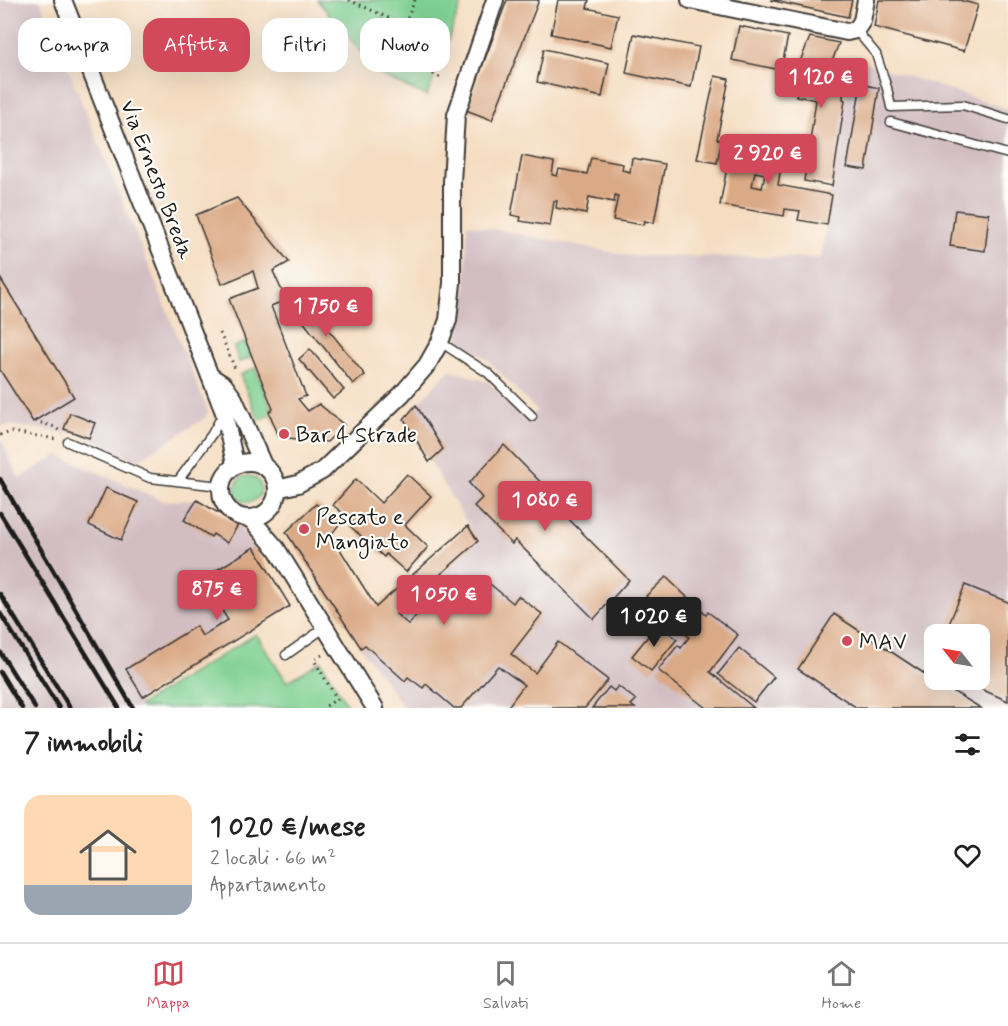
<!DOCTYPE html>
<html lang="it">
<meta charset="utf-8">
<style>
:root{--surface:#fff;--page:#f2f2f2;--text:#222;--muted:#767676;--line:#e0e0e0;--accent:#d1495b}
body{margin:0;font-family:Mynerve,sans-serif;background:var(--page);color:var(--text);height:100vh;display:flex;flex-direction:column;font-size:22px;white-space:nowrap}
*{box-sizing:border-box;margin:0}
p{font-size:20px;color:var(--muted)}
.icon{flex:none;width:33px;height:33px;fill:none;stroke:currentColor;stroke-width:2;stroke-linecap:round;stroke-linejoin:round}
.map{position:relative;height:708px;overflow:hidden}
.drawer{display:flex;flex-direction:column;background:var(--surface);flex:1}
.drawer>*{flex:none}
.hud{position:absolute;left:18px;top:18px;width:600px;height:54px;display:flex;gap:12px}
.needle{width:39px;rotate:301deg}
.buttons{position:absolute;left:924px;top:624px;display:grid;gap:12px}
.buttons a{display:grid;place-items:center;width:66px;height:66px;border-radius:12px;background:var(--surface);box-shadow:0 6px 24px #0002;font-size:30px}
.price{position:absolute;translate:-50% -51px;padding:0 14px;border-radius:6px;background:var(--accent);color:#fff;font-size:20px;line-height:39px;filter:drop-shadow(0 2px 3px #0008)}
.price::after{content:'';position:absolute;left:50%;top:36px;width:18px;height:14px;margin-left:-9px;background:inherit;clip-path:polygon(0 0,100% 0,50% 100%)}
.price.active{background:#222;color:#fff}
ul{padding:0;list-style:none}
li{display:flex;align-items:center;gap:18px;height:150px;padding:0 24px}
li+li{border-top:2px solid var(--line)}
li span{display:grid;place-items:center;flex:none;width:168px;height:120px;border-radius:18px;color:#555}
li>.icon{margin-inline-start:auto}
span .icon{width:72px;height:72px;fill:#fffc;stroke-width:1}
li b{font-size:26px}
h2{display:flex;justify-content:space-between;align-items:center;height:72px;padding:0 24px;font-size:26px}
.pill{padding:0 21px;border-radius:18px;background:var(--surface);box-shadow:0 6px 24px #0002;font-size:21px;line-height:54px}
.pill.active{background:var(--accent);color:#fff}
.menu{display:flex;justify-content:space-around;align-items:center;height:84px;border-top:2px solid var(--line);background:var(--surface);font-size:16px;color:var(--muted)}
.menu a{display:grid;justify-items:center;gap:3px}
.menu .active{color:var(--accent)}
.map>svg:first-child{display:block}
</style>
<div class="map">
<svg width="1008" height="708" viewBox="0 0 1008 708">
<rect width="100%" height="100%" fill="#fdfcf7"/>
<filter id="ink" filterUnits="userSpaceOnUse"><feTurbulence type="fractalNoise" baseFrequency=".0167" numOctaves="2"/><feDisplacementMap in="SourceGraphic" scale="12" xChannelSelector="R" yChannelSelector="G"/><feConvolveMatrix kernelMatrix="1 2 1 2 8 2 1 2 1" color-interpolation-filters="sRGB"/></filter>
<filter id="wash" filterUnits="userSpaceOnUse"><feTurbulence type="fractalNoise" baseFrequency=".008" numOctaves="4" result="noise"/><feDisplacementMap in="SourceGraphic" scale="24" xChannelSelector="R" yChannelSelector="G"/><feGaussianBlur stdDeviation="1.35" result="paint"/><feColorMatrix in="noise" values="0 0 0 0 0 0 0 0 0 0 0 0 0 0 0 0 0 1.4 0 .05"/><feComposite in="paint" operator="in"/></filter>
<g filter="url(#wash)">
<rect width="100%" height="100%" fill="#f5ddc1"/>
<g fill="#d2bec2" fill-rule="evenodd">
<polygon points="0,0 40,0 43,7 208,411 205,418 137,461 89,438 75,434 8,425 0,427"/>
<path d="M855,59L1008,109V708H404L361,648L478,541L404,419L449,370L489,382L525,421L537,411L487,359L458,340L466,288L467,224L631,256L821,258L845,100ZM934,634H980V680H934Z"/>
<polygon points="0,438 19,478 58,455 163,501 197,500 238,525 254,547 290,606 137,700 142,708 0,708"/>
</g>
<g fill="#7fd092" stroke="#4e7657" stroke-width="1.5">
<polygon points="317,0 463,0 427,96 382,76"/>
<polygon points="245,342 251,357 239,362 234,347"/>
<polygon points="255,368 273,414 259,420 240,375"/>
<circle cx="248" cy="489" r="13"/>
<polygon points="256,634 287,682 321,661 349,708 142,708 140,705"/>
</g>
<g id="blocks">
<g fill="#daa985" fill-rule="evenodd">
<polygon points="507,0 539,0 492,120 466,110"/>
<polygon points="558,0 589,0 587,8 618,15 611,47 551,34"/>
<polygon points="770,0 852,0 848,17"/>
<polygon points="879,0 959,0 978,5 964,51 874,27"/>
<polygon points="739,26 788,36 781,70 732,60"/>
<polygon points="634,34 699,47 691,87 626,73"/>
<polygon points="810,37 839,43 825,80 844,87 843,99 845,100 832,186 804,181 816,100 796,96 800,80 793,79"/>
<polygon points="544,49 609,63 602,97 537,82"/>
<polygon points="715,76 729,79 717,139 722,140 717,163 697,159"/>
<polygon points="861,84 879,88 866,170 847,167"/>
<path d="M732,140L784,149L778,185L832,195L827,225L798,220L800,211L785,209L784,216L720,205ZM755,172L765,174L762,188L752,186Z"/>
<polygon points="522,156 554,162 552,175 557,176 559,169 587,174 591,158 623,164 622,170 630,172 632,158 665,164 654,223 644,221 643,225 613,220 618,196 615,195 614,202 589,197 586,214 556,208 557,201 554,201 550,226 520,221 521,217 511,215"/>
<polygon points="237,198 289,262 273,271 286,300 271,306 306,396 298,399 308,411 319,404 344,425 327,442 279,437 269,412 273,409 229,299 258,288 253,271 222,284 196,215"/>
<polygon points="955,210 989,214 985,251 950,246"/>
<polygon points="0,278 74,397 33,422 0,370"/>
<polygon points="299,293 365,375 353,384 286,300"/>
<polygon points="310,349 344,390 333,399 299,359"/>
<polygon points="416,405 443,449 429,462 404,419"/>
<polygon points="70,413 95,423 89,438 64,429"/>
<polygon points="504,445 557,499 553,503 629,580 594,619 515,540 512,544 474,506 482,498 469,483"/>
<polygon points="407,474 431,496 405,525 428,547 406,572 386,554 384,557 350,526 353,522 333,505 356,479 381,503"/>
<polygon points="106,488 138,502 121,540 89,525"/>
<polygon points="197,500 238,525 227,543 213,534 211,537 184,520"/>
<polygon points="316,504 340,523 331,535 376,607 468,526 478,541 396,614 409,625 420,610 423,612 449,579 454,583 460,575 477,590 485,580 513,603 518,596 542,614 511,654 535,673 558,642 608,680 585,708 507,708 524,685 498,666 461,708 454,708 426,684 423,688 408,677 405,681 365,645 361,648 286,532"/>
<polygon points="254,547 290,606 143,697 126,669 196,626 202,636 228,620 202,579"/>
<polygon points="666,577 706,615 708,612 738,635 710,672 754,708 706,708 658,670 678,645 681,648 689,637 646,596"/>
<polygon points="965,585 1008,602 1008,701 974,686 965,680 980,680 980,634 945,634"/>
<polygon points="834,614 934,680 981,708 857,708 798,669"/>
<polygon points="658,624 677,639 651,671 632,656"/>
<polygon points="739,648 774,677 754,702 718,674"/>
<polygon points="618,686 636,700 631,705 635,708 592,708 609,687 614,691"/>
</g>
</g>
</g>
<g filter="url(#ink)">
<use href="#blocks" fill-opacity="0" stroke="#3d3935" stroke-width="1.5"/>
<g fill="none" stroke-linecap="round" stroke-linejoin="round">
<defs>
<g id="service">
<polyline points="856,30 876,54 887,88 891,107 963,105 1008,119"/>
<polyline points="891,122 1008,154"/>
<polyline points="440,342 488,373 532,416"/>
<polyline points="68,442 150,478 220,486"/>
<polyline points="178,481 212,434 223,414"/>
<polyline points="286,655 324,628"/>
</g>
<g id="minor">
<polyline points="63,0 224,412 235,464"/>
<polyline points="690,0 847,32 856,30 862,21 866,0"/>
<polyline points="210,376 224,385 234,399 264,467"/>
<circle cx="249" cy="490" r="28"/>
<polyline points="277,489 298,484 322,471 402,394 427,365 440,342 448,320 452,283 452,182 456,115 495,0"/>
<polyline points="250,518 276,548 375,708"/>
</g>
</defs>
<use href="#service" stroke="#3d3935" stroke-width="11"/>
<use href="#minor" stroke="#3d3935" stroke-width="20"/>
<g stroke="#3d3935" stroke-width="3" stroke-dasharray="1.5 4.5" stroke-linecap="butt">
<polyline points="349,0 404,25"/>
<polyline points="415,0 393,52 441,78"/>
<polyline points="220,333 236,371"/>
<polyline points="35,421 55,427 62,433"/>
<polyline points="0,435 12,432 57,439"/>
<polyline points="322,655 314,660 337,699 323,708"/>
</g>
<use href="#service" stroke="#fff" stroke-width="8"/>
<use href="#minor" stroke="#fff" stroke-width="16"/>
<g stroke="#1c1c1c" stroke-width="4.5">
<polyline points="0,479 133,708"/>
<polyline points="0,513 119,708"/>
<polyline points="0,594 70,708"/>
<polyline points="0,613 59,708"/>
<polyline points="0,652 35,708"/>
<polyline points="0,672 22,708"/>
</g>
</g>
</g>
<g fill="#d1495b" stroke="#fdfcf7" stroke-width="2">
<circle cx="284" cy="434" r="6"/>
<circle cx="304" cy="529" r="6"/>
<circle cx="847" cy="641" r="6"/>
</g>
<g text-anchor="middle" stroke-width="4.5" stroke-linejoin="round" paint-order="stroke">
<g font-size="22" fill="#1c1c1c" stroke="#fdfcf7">
<text transform="translate(158 179) rotate(69)" y="8">Via Ernesto Breda</text>
</g>
<g font-size="22" fill="#1c1c1c" stroke="#fdfcf7" text-anchor="start">
<text x="296" y="442">Bar 4 Strade</text>
<text x="316" y="524">Pescato e<tspan x="316" dy="25">Mangiato</tspan></text>
<text x="859" y="649">MAV</text>
</g>
</g>
</svg>
<div class="buttons">
<a><svg class="needle" viewBox="-14 -14 28 28"><path d="M0-13l5 13h-10z" fill="#e53935"/><path d="M0 13l5-13h-10z" fill="#767676"/></svg></a>
</div>
<b class="price" style="left:821px;top:109px">1 120 €</b>
<b class="price" style="left:768px;top:185px">2 920 €</b>
<b class="price" style="left:326px;top:338px">1 750 €</b>
<b class="price" style="left:545px;top:532px">1 080 €</b>
<b class="price" style="left:217px;top:621px">875 €</b>
<b class="price" style="left:444px;top:626px">1 050 €</b>
<b class="price active" style="left:654px;top:648px">1 020 €</b>
<div class="hud">
<a class="pill">Compra</a>
<a class="pill active">Affitta</a>
<a class="pill">Filtri</a>
<a class="pill">Nuovo</a>
</div>
</div>
<section class="drawer">
<h2>7 immobili<svg class="icon" aria-label="filters" viewBox="0 0 24 24"><path d="M4 7h16M4 17h16"/><circle cx="9" cy="7" r="2"/><circle cx="15" cy="17" r="2"/></svg></h2>
<ul>
<li><span style="background:linear-gradient(#ffd9b3 75%,#9aa5b1 0)"><svg class="icon" aria-label="home" viewBox="0 0 24 24"><path d="M3 11l9-7 9 7M6 9v11h12V9"/></svg></span><div><b>1 020 €/mese</b><p>2 locali · 66 m²</p><p>Appartamento</p></div><svg class="icon" aria-label="heart" viewBox="0 0 24 24"><path d="M12 20l-8-8c-3-5 5-10 8-4 3-6 11-1 8 4z"/></svg></li>
</ul>
</section>
<nav class="menu">
<a class="active"><svg class="icon" aria-label="map" viewBox="0 0 24 24"><path d="M3 6l6-2 6 2 6-2v14l-6 2-6-2-6 2zM9 4v14M15 6v14"/></svg>Mappa</a>
<a><svg class="icon" aria-label="saved" viewBox="0 0 24 24"><path d="M7 4h10v16l-5-4-5 4z"/></svg>Salvati</a>
<a><svg class="icon" aria-label="home" viewBox="0 0 24 24"><path d="M3 11l9-7 9 7M6 9v11h12V9"/></svg>Home</a>
</nav>
